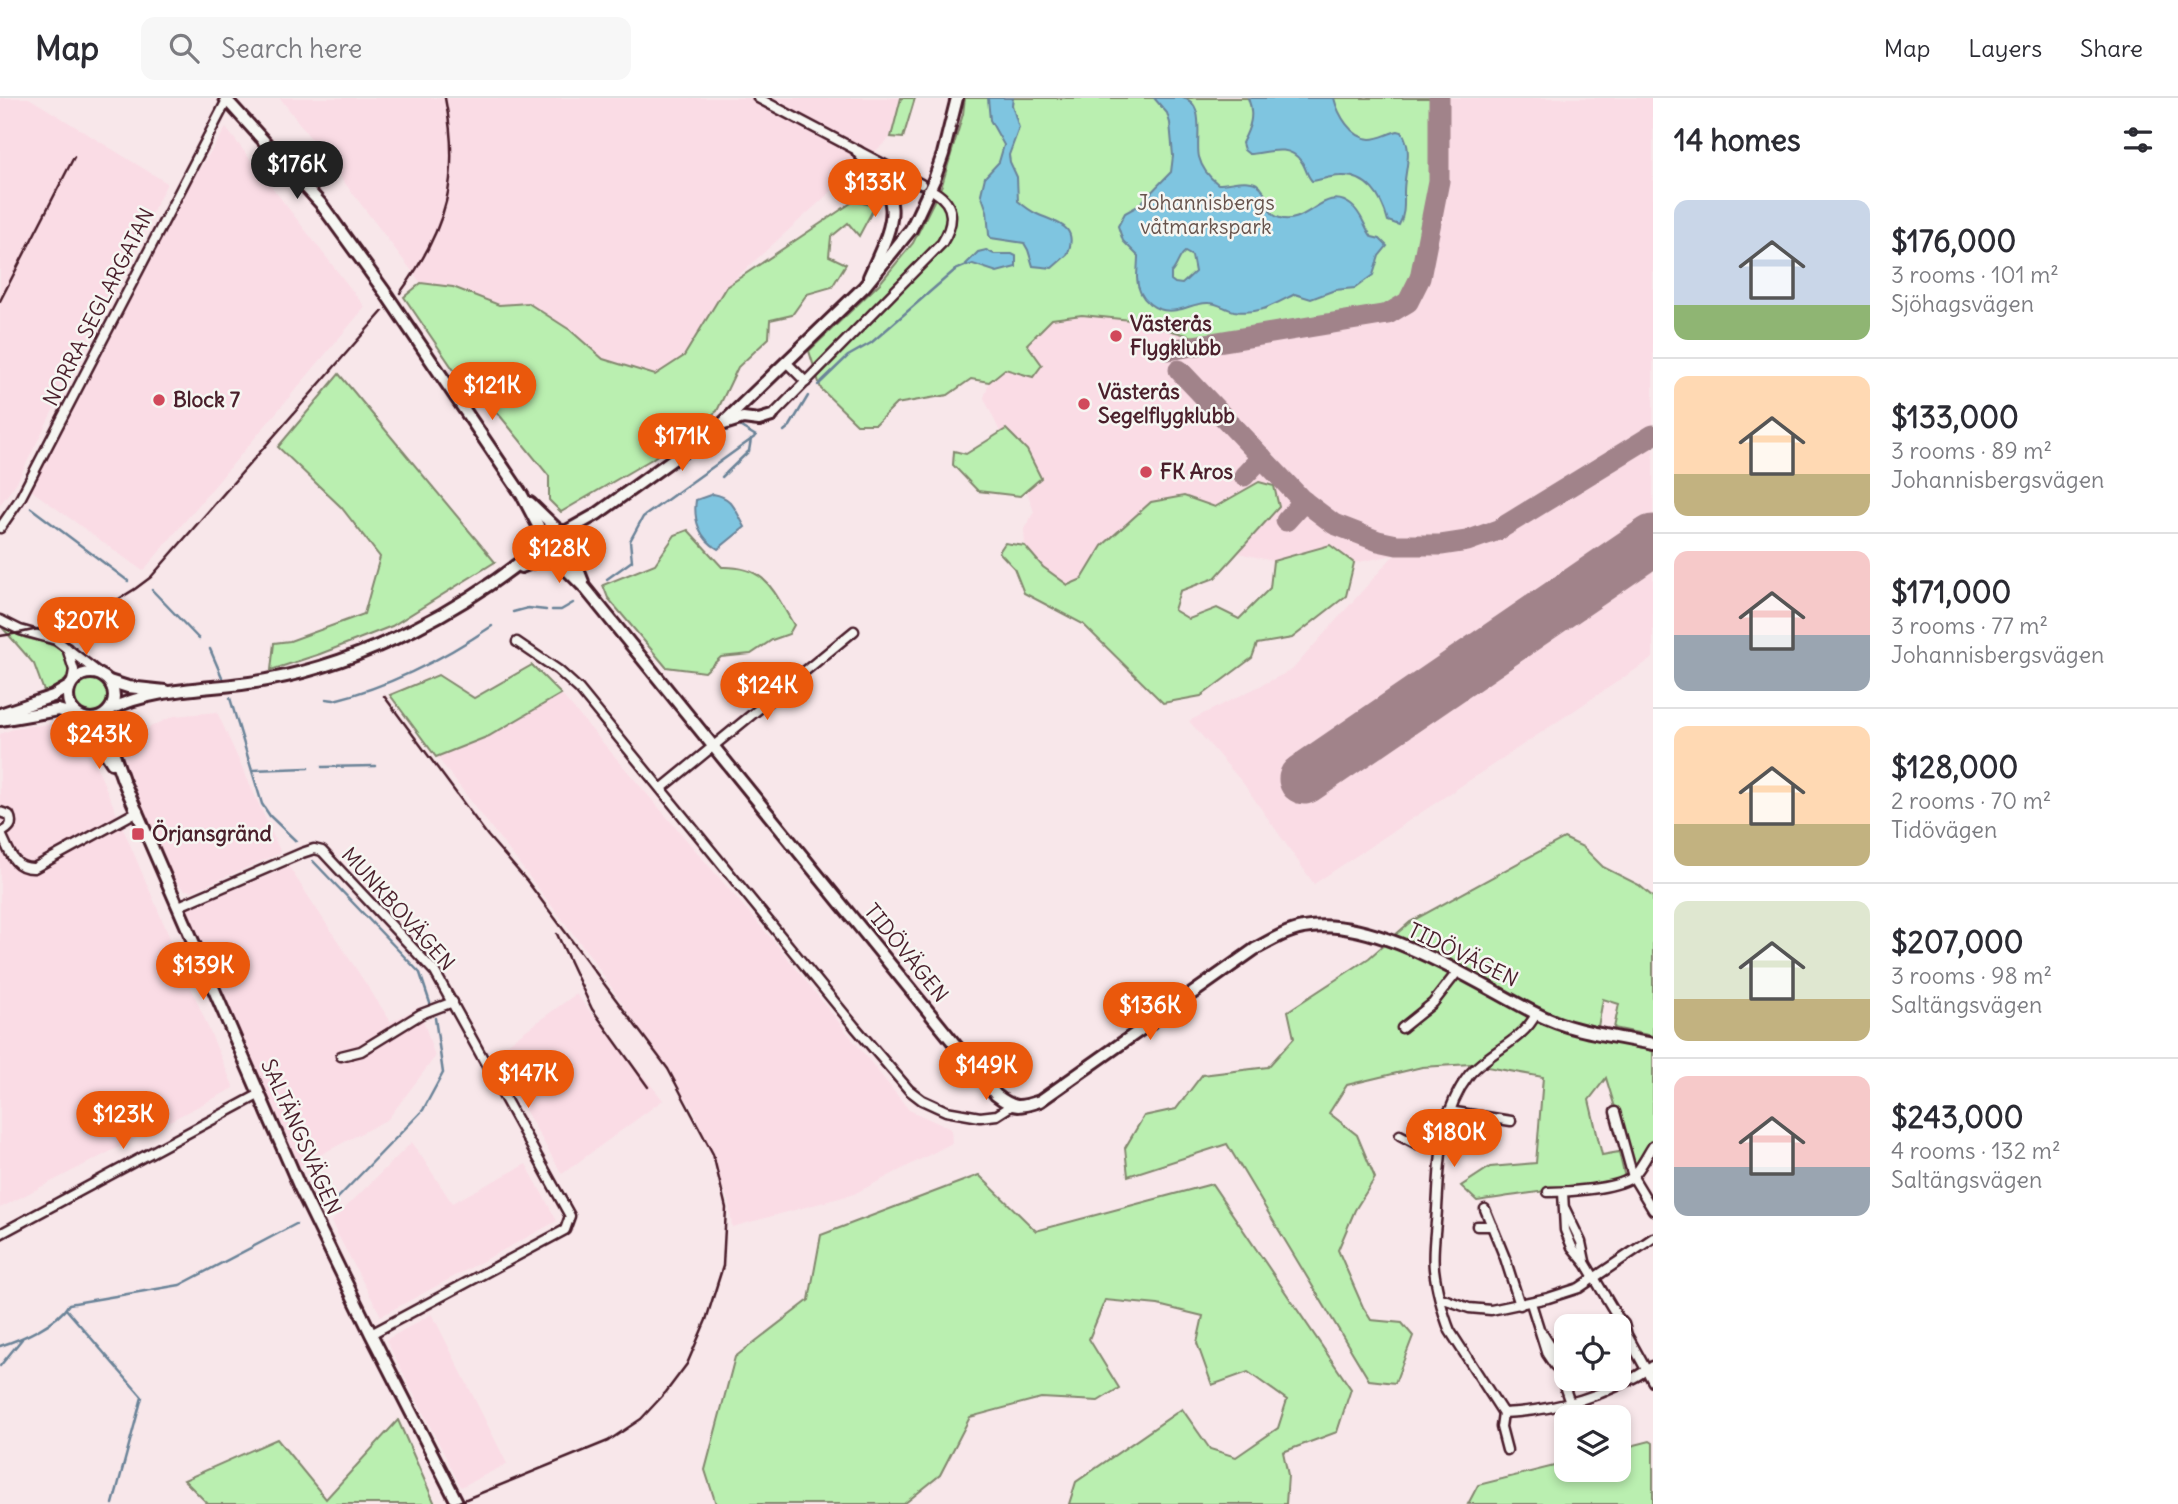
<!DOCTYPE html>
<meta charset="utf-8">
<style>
:root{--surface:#fff;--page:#f7f7f7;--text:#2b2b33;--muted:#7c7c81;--line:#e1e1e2;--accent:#ea580c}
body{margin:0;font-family:Delius,sans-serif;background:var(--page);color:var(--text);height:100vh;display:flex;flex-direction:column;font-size:26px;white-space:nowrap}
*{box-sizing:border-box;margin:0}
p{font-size:23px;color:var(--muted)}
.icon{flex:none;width:38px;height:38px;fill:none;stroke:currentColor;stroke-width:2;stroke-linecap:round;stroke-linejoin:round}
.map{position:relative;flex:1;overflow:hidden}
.panel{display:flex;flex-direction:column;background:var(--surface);width:525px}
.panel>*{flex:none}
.buttons{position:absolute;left:1554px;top:1216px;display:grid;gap:14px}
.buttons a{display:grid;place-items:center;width:77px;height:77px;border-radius:14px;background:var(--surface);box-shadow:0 4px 10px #0003;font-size:35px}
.price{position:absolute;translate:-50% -60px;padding:0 16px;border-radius:24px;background:var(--accent);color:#fff;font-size:23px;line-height:46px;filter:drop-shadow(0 2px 4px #0008)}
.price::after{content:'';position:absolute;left:50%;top:42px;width:21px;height:16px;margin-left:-10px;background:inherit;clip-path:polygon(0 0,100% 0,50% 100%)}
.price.selected{background:#222;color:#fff}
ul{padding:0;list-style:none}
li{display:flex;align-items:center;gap:21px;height:175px;padding:0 21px}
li+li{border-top:2px solid var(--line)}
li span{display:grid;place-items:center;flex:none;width:196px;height:140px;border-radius:14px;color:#555}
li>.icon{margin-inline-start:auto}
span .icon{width:84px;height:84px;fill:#fffc;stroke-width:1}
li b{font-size:30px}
h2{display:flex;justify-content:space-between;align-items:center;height:84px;padding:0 21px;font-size:30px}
header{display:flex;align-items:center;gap:42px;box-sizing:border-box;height:98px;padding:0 35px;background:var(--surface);border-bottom:2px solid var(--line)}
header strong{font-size:33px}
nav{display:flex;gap:38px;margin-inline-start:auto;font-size:24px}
.search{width:490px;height:63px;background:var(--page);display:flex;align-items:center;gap:18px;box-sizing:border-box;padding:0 24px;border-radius:14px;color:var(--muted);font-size:26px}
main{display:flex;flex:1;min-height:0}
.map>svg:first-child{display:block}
</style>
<header>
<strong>Map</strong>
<div class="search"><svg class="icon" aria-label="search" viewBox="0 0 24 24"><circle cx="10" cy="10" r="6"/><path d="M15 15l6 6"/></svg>Search here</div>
<nav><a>Map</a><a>Layers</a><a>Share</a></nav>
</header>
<main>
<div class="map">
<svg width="1653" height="1406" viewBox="0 0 1653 1406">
<rect width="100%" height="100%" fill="#f8e7ea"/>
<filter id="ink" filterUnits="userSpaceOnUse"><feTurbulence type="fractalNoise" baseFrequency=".0143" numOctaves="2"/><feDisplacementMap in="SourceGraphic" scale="14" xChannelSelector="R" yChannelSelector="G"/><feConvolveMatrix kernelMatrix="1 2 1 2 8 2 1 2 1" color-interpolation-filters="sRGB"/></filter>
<g filter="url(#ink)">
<g fill="#fadce5">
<polygon points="0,0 29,0 167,85 17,384 0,407"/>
<polygon points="280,0 902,0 891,39 726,189 684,258 655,278 603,261 528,205 499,207 421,185"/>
<polygon points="1434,0 1653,0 1653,560 1314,786 1243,685 1189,623 1292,572 1394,457 1354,465 1330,447 1273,463 1239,455 1279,409 1259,384 1215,409 1184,398 1151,404 1102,448 1082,481 1068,487 1043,469 1025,448 1024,431 1034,414 1027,393 1041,380 1026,352 1007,331 1001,336 984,300 989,284 1052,221 1082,217 1131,222 1194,239 1388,208 1402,199 1411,188 1435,78"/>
<polygon points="226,30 365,209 143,473 28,390 170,116"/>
<polygon points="561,596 782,853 909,1012 951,1031 952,1045 854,1096 732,1129 729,1106 694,1013 591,859 437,659 489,638"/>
<polygon points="217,614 281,755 193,793 185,792 174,783 116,645 174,618"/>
<polygon points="56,626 75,636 93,660 234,990 0,1110 0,636 19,629"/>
<polygon points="289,769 391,924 419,909 435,959 388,1021 299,1068 187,811"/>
<polygon points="576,896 663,1002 562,1076 493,956"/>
<polygon points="412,1044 452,1105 526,1066 557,1123 381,1218 331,1124"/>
<polygon points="432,1216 507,1366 461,1389 386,1242"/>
</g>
<g fill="#baefb0" stroke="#82876e" stroke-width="2">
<polygon points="901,0 915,0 903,40 891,39"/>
<polygon points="965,0 1434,0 1435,78 1411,188 1402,199 1389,208 1194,239 1131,222 1082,217 1052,221 1027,246 1042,267 1033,279 1005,271 989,284 971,281 948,297 896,306 876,326 857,326 821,291 809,253 880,185 913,145 942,87 963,16"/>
<polygon points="854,103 875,108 859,138 848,125 831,139 829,158 846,166 832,189 807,196 792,217 770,222 769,240 738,269 717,313 652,361 561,414 549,402 549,378 501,319 464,287 404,199 421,185 453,189 499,207 528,205 570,232 603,261 655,277 684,258 726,189"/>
<polygon points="339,276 495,464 392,528 320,556 271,572 274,545 290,543 364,516 380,459 341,409 278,349"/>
<polygon points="1006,331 1027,352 1041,380 1020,398 978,393 953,367 954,353 966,356"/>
<polygon points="1259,384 1274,388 1279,409 1215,480 1180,493 1174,512 1189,521 1217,510 1239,521 1270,490 1273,463 1330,447 1354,465 1346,498 1292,540 1257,546 1252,560 1201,598 1163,605 1083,526 1024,495 1014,470 999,454 1005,445 1025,448 1043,469 1068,487 1082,481 1102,448 1151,404 1184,398 1215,409"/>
<path d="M688,432L722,469C767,468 773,493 794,527L789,536L772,542L751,556L721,559L705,574L666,569L608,500L603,487L655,466L675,437Z"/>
<path d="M0,527C8,532 17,537 26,540C45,545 73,547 68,575C66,588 56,591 45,596L34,566Z"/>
<polygon points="532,567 561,596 489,638 436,659 390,597 438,577 474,600"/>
<circle cx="92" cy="597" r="18"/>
<path d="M1564,740L1583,749L1603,769L1639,787L1653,799V938L1614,930L1619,906L1603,901L1596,940L1653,950V1042L1634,1072L1606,980L1589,1002L1602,1057L1619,1054L1625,1080C1576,1090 1526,1095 1477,1103L1461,1088L1490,1069L1536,1065L1543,979L1471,966L1422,969L1347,987L1329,1015L1357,1037L1375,1080L1355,1112L1338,1152L1363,1209L1371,1222L1402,1225L1413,1238L1395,1285L1369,1282L1227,1046L1128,1078L1125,1050L1144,1018L1176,1011L1202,977L1268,969L1294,940L1288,913L1369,860L1410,824Z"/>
<polygon points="979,1077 1036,1133 1212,1086 1351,1291 1337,1334 1283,1354 1288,1377 1286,1406 1069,1406 1076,1384 1182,1311 1210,1351 1236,1359 1278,1330 1287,1302 1248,1274 1212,1287 1197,1245 1203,1218 1158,1207 1105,1202 1089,1241 1119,1290 1098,1303 1041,1300 970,1319 940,1377 904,1406 716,1406 705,1372 735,1259 809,1202 821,1137"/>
<polygon points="398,1322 435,1406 208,1406 184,1382 277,1341 326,1401"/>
<polygon points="1650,1343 1653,1345 1653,1406 1468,1406 1478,1387 1566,1365 1566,1372 1619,1372 1619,1351"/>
</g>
<g fill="#7fc5e0" stroke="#6a8398" stroke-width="2" fill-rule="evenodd">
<path d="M988,0H1013L1012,7L1019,30L1009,57L1010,64L1017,79L1018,103C1024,108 1030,113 1037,116C1057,125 1080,128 1067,157L1052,170L1033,168L1028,152L1024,145L991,140L989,137L987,113L981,96L985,79L999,64L1004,47L990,22Z"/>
<path d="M1154,0C1163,0 1173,0 1182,0C1207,4 1195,43 1199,59C1202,71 1209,79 1218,86C1230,86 1246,80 1257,86C1270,94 1263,115 1280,120C1306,129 1325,86 1351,107C1362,115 1364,129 1372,139L1380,141L1387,148L1379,158L1373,177L1355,190L1335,192L1311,201L1295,196C1273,207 1259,217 1234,213C1225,211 1218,205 1209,205C1198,204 1188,210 1177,212C1156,216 1138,202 1137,180C1137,173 1138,165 1138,158L1123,143L1118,128L1125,115L1138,108L1171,74L1173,58L1170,25L1167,15ZM1185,154L1192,158L1195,174L1182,186L1175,185L1171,182V175C1178,168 1178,159 1185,154Z"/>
<path d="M1248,0H1334C1338,16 1351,40 1370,41C1379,41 1389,35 1398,33L1402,34C1414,54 1404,73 1404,94C1404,106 1405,117 1399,127L1388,123C1382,100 1368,76 1340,78C1330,78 1321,82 1312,83C1306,77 1306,69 1301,63C1287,45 1268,55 1249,56L1244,52L1242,45C1250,30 1255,17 1248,0Z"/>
<polygon points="986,152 994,156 1012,156 1016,158 1016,169 997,174 973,166 967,168 966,166 978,154"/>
<path d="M713,396C733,399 735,412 745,429L718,451C700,441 693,422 696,402Z"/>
</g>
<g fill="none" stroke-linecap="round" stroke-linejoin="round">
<g stroke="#6a8398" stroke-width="2.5">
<polyline points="818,287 848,258 871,245 955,172 967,167"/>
<polyline points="741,329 756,338"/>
<polyline points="784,333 790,328 808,298"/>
<polyline points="722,379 749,353 751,341"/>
<polyline points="31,410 128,483"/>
<polyline points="607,481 632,463 630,443 643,419 756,338"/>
<polyline points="152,492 199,541"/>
<polyline points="552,512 561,512 573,505"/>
<polyline points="513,514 528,510 546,512"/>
<polyline points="210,551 222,579"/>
<polyline points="230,600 262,706 270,718 296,743"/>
<path d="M326,601L334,602C391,588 443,561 492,528"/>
<polyline points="322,669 375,668"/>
<polyline points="252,672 308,670"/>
<polyline points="313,763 420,875 430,905"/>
<polyline points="332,1106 423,1012 443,975 435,920"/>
<polyline points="66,1211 142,1299 113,1406"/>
<path d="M0,1248C22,1241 57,1226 69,1206L180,1187L296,1126"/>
<polyline points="0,1268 22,1241"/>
</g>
<g stroke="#a1838a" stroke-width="21">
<polyline points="1169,252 1388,216 1408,204 1420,180 1439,83 1439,0"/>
<polyline points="1179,272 1301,401 1334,426 1378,443 1397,447 1441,447 1467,443 1498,432 1653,337"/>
<polyline points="1244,378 1262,359"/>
<polyline points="1286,423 1304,403"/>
</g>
<polyline stroke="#a1838a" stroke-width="51" points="1304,681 1653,442"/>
<defs>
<g id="street">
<polyline points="758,0 921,86"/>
<polyline points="787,265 806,284"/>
<path d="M772,318L942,145C954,126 956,107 935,94"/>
<polyline points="0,430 20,401 227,2"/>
<polyline points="0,522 20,532 56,542 104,579"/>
<polyline points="517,544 558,572 579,591 855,929 909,992 922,1002 946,1013 980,1019 997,1017 1011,1008"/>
<polyline points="67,550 74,572 72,584"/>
<polyline points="661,691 854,533"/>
<path d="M0,714L9,717C14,727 9,730 1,735"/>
<path d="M0,734C9,751 12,771 34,770L138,713"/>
<polyline points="179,808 302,755 314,751 322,753 435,874 570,1118 565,1132 371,1236"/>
<path d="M1536,916C1523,943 1488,954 1469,977C1439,1016 1440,1064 1437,1111C1436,1131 1432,1151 1434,1171C1436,1189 1443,1216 1450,1233L1503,1315C1555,1313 1610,1297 1653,1268"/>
<polyline points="1402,930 1433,905 1458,873"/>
<polyline points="341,958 361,953 421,916 453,904"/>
<polyline points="1449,1013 1511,1023"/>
<polyline points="1615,1014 1633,1079 1653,1112"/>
<polyline points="1400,1037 1417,1046 1441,1047"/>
<path d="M1548,1094C1567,1094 1615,1091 1631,1080C1639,1074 1647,1057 1653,1048"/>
<polyline points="1563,1094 1565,1132 1572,1149 1586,1166 1617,1218 1624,1226 1627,1237 1653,1284"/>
<polyline points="1485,1111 1505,1160 1520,1207"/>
<polyline points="1565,1111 1581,1144 1585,1163"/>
<polyline points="1477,1128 1492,1128"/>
<polyline points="0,1136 260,996"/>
<polyline points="1441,1200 1469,1210 1491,1212 1548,1200 1579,1190 1653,1140"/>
<polyline points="1531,1205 1547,1256 1555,1268"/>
<polyline points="1542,1235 1551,1249 1575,1320"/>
<polyline points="1503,1315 1501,1329 1507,1352"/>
</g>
<g id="secondary">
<polyline points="225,0 321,106 384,193 522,397 544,439"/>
<path d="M858,54C906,105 896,119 869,179"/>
<polyline points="724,326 743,320 759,322 772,318"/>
<polyline points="530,405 558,432"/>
<circle cx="557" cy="446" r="14"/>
<polyline points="565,434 597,416 722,326 864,189 911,131 934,82 943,56 957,0"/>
<polyline points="570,451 583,484"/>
<path d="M555,460L585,490L996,997C1014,1011 1019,1010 1040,1003L1255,851C1270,843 1286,833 1303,830C1373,816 1474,884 1535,915C1571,934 1613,938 1653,946"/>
<polyline points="521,469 549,458"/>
<circle cx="91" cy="598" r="23"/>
<polyline points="109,583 128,589 165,593"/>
<path d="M111,611C157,588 217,592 267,582C368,563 463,512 542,447"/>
<polyline points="109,614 107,636 123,682 300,1090 371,1236 458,1406"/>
<polyline points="0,616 53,598 70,588"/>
<polyline points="83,620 112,665"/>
<polyline points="0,622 58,612 76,617"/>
</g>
</defs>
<use href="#street" stroke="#4a1f2b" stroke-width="13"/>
<use href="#secondary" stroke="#4a1f2b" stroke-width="16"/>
<use href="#street" stroke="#f6f6f2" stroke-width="8"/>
<use href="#secondary" stroke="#f6f6f2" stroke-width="10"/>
<g stroke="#4a1f2b" stroke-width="2.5">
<path d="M400,195C447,131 461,79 445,0"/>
<polyline points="0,203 74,59"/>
<path d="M0,538C56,530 107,515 151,479L383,213"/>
<polyline points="384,598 488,738 527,783 668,971 713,1056 726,1110 723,1168 706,1222 687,1266 666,1294 641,1321 608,1343 454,1406"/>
<polyline points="557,836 592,911 648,989"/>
</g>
</g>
</g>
<g fill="#d1495b" stroke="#f6f6f2" stroke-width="2.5">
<circle cx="1116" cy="238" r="7"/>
<circle cx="159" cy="302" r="7"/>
<circle cx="1084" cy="306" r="7"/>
<circle cx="1146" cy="374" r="7"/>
<rect x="131" y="729" width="14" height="14" rx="3.5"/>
</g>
<g text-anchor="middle" stroke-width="5" stroke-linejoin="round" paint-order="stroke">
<g font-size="21" fill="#66534c" stroke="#f6f6f2">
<text x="1206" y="112">Johannisbergs<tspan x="1206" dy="24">våtmarkspark</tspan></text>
</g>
<g font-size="21" fill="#4a1f2b" stroke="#f6f6f2">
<text transform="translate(99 209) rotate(-63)" y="7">NORRA SEGLARGATAN</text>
<text transform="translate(398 811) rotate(48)" y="7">MUNKBOVÄGEN</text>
<text transform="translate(906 855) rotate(51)" y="7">TIDÖVÄGEN</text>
<text transform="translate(1463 857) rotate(26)" y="7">TIDÖVÄGEN</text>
<text transform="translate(301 1039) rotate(66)" y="7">SALTÄNGSVÄGEN</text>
</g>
<g font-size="21" font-weight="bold" fill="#4a1f2b" stroke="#f6f6f2" text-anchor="start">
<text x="1130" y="233">Västerås<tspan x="1130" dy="24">Flygklubb</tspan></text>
<text x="1098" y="301">Västerås<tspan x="1098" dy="24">Segelflygklubb</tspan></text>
<text x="173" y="309">Block 7</text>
<text x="1160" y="381">FK Aros</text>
<text x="152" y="743">Örjansgränd</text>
</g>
</g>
</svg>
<div class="buttons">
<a><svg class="icon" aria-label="locate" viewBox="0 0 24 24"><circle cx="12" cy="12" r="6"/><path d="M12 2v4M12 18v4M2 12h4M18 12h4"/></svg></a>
<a><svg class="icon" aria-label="layers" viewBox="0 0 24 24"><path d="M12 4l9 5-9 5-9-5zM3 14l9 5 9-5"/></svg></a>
</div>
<b class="price selected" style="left:297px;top:103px">$176K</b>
<b class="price" style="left:875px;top:121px">$133K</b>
<b class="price" style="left:492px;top:324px">$121K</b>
<b class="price" style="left:682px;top:375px">$171K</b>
<b class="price" style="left:559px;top:487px">$128K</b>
<b class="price" style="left:86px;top:559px">$207K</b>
<b class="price" style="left:767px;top:624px">$124K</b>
<b class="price" style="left:99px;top:673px">$243K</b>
<b class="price" style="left:203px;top:904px">$139K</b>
<b class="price" style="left:1150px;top:944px">$136K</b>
<b class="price" style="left:986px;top:1004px">$149K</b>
<b class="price" style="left:528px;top:1012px">$147K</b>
<b class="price" style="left:123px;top:1053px">$123K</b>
<b class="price" style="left:1454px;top:1071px">$180K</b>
</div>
<section class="panel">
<h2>14 homes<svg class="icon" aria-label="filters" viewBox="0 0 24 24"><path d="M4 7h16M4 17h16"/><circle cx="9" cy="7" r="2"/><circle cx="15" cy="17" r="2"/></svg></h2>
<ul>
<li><span style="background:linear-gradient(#c9d6e8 75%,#8fb573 0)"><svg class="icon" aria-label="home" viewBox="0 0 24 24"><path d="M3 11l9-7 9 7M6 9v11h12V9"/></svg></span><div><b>$176,000</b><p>3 rooms · 101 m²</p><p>Sjöhagsvägen</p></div></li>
<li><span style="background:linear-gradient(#ffd9b3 70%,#c2b280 0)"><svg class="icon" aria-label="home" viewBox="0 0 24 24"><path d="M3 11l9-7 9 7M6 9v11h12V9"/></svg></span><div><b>$133,000</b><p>3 rooms · 89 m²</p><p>Johannisbergsvägen</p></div></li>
<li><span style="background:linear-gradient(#f6c9c9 60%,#9aa5b1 0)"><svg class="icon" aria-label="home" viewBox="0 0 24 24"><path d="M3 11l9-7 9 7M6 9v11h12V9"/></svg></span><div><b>$171,000</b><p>3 rooms · 77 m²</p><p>Johannisbergsvägen</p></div></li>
<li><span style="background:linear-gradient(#ffd9b3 70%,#c2b280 0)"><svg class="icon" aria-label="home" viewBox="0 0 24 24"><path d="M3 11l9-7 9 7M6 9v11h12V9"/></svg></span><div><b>$128,000</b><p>2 rooms · 70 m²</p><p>Tidövägen</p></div></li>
<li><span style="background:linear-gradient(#dfe7d0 70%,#c2b280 0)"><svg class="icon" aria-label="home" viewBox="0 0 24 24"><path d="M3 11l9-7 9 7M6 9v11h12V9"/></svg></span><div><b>$207,000</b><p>3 rooms · 98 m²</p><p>Saltängsvägen</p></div></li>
<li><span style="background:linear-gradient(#f6c9c9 65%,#9aa5b1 0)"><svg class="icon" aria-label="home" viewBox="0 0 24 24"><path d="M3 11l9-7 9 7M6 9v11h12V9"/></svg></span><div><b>$243,000</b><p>4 rooms · 132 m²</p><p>Saltängsvägen</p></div></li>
</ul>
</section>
</main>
